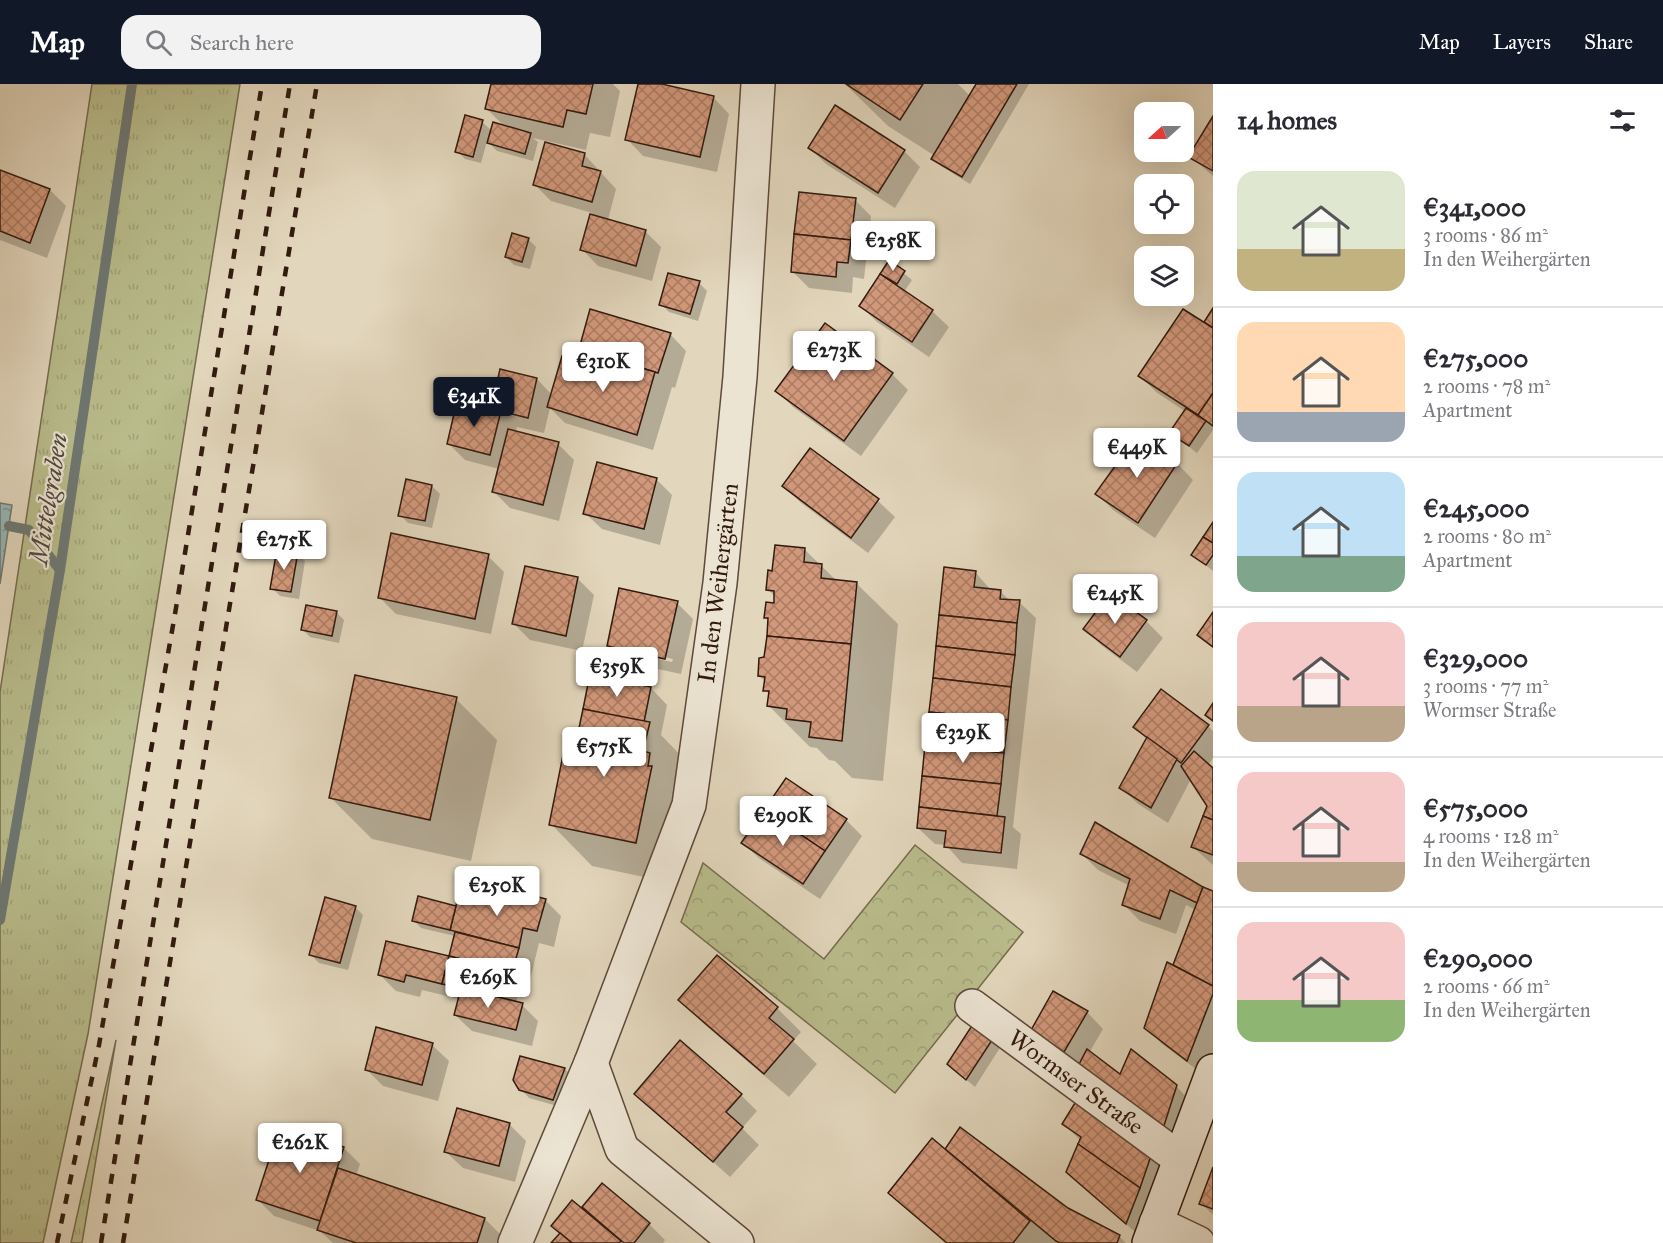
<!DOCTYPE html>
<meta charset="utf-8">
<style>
:root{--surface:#fff;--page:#f2f2f3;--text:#2b2b33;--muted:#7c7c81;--line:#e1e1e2;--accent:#111827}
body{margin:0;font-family:"IM FELL Great Primer",serif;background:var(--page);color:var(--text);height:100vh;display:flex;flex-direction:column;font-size:22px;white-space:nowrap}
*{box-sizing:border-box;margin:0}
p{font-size:20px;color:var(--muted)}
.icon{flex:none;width:33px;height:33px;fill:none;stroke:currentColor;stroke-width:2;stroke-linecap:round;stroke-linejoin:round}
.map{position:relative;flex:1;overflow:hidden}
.side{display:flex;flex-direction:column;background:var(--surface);width:450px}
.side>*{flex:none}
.needle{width:39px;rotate:249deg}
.tools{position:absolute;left:1134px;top:18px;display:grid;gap:12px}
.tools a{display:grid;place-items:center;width:60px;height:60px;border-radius:12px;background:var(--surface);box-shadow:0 6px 24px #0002;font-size:30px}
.price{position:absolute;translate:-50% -51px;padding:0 14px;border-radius:6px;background:#fff;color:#222;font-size:20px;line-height:39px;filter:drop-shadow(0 2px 3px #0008)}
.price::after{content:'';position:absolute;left:50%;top:36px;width:18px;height:14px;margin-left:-9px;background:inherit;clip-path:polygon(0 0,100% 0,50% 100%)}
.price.current{background:var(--accent);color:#fff}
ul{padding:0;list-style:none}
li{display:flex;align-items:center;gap:18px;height:150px;padding:0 24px}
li+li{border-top:2px solid var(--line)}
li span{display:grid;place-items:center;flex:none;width:168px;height:120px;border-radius:18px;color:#555}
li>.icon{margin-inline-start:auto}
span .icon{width:72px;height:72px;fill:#fffc;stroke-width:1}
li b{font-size:26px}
h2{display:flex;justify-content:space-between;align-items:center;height:72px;padding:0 24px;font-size:26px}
header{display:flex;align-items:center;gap:36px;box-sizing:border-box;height:84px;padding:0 30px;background:var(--accent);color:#fff}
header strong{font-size:28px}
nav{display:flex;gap:33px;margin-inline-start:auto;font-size:21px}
.search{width:420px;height:54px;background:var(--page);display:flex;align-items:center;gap:15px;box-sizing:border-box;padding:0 21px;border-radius:18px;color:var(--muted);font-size:22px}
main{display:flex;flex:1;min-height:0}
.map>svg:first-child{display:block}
</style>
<header>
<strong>Map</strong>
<div class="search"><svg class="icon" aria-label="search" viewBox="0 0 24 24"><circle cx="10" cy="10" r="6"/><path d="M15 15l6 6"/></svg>Search here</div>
<nav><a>Map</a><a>Layers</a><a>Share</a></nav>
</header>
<main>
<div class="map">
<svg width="1213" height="1159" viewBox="0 0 1213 1159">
<defs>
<pattern id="grass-tufts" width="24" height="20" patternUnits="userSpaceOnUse" patternTransform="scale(1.5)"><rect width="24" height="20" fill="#b9bc8c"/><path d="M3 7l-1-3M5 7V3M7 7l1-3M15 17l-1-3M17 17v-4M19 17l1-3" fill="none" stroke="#a0a178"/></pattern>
<pattern id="park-crowns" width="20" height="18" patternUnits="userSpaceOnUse" patternTransform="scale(1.5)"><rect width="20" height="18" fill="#b9bc8c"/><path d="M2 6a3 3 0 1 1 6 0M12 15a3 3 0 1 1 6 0" fill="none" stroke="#a0a178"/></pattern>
<pattern id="water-ripples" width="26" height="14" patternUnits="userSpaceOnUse" patternTransform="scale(1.5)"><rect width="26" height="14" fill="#96b7b8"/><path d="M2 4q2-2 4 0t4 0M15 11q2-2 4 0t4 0" fill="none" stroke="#7b9494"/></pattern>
<pattern id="building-cross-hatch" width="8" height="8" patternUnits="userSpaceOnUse" patternTransform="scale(1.5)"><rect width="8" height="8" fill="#d2987b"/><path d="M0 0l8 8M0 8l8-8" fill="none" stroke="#ab7b63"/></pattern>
</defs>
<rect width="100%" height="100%" fill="#e2d6bc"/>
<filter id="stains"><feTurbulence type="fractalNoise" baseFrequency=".00333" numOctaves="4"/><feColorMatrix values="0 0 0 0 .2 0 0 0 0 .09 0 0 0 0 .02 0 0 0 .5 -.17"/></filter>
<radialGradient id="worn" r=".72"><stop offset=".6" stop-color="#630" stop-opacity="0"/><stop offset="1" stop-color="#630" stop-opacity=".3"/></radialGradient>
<g fill="url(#grass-tufts)" stroke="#766b4e" stroke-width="1.5">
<polygon points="92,0 240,0 88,950 43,1159 0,1159 0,608"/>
<polygon points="116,956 82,1159 71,1159"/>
</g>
<polygon fill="url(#park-crowns)" stroke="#766b4e" stroke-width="1.5" points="915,761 1023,848 895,1009 681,838 703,779 824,875"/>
<polygon fill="url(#water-ripples)" stroke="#6e7874" stroke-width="1.5" points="0,419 12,421 0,500"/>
<g fill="#0003" fill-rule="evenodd">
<polygon points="492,0 613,0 620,7 610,53 590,49 586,66 533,54 538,58 533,77 497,67 487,57 481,79 465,75 457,67 482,38 492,47 505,43 486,24"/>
<polygon points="640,0 655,0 713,13 729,30 717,88 643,72 627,55"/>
<polygon points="845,0 958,0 970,12 977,0 1029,0 970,100 941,82 933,74 935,72 888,42"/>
<polygon points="1213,35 1213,92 1190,72"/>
<polygon points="810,64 904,67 920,83 895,124 826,80"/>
<polygon points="584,70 616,105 608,136 645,147 661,163 652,197 598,182 582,165 592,129 551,117 535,101"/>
<polygon points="0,88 50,106 66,122 47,174 0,156"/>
<polygon points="855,116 871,132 864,195 853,193 852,209 809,204 792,187"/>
<polygon points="528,155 536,163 530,185 514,181 506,173"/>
<polygon points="890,178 912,196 904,208 932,227 949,243 929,273 877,238 861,222 888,196 882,189"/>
<polygon points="699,199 707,207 698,237 669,228 661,220"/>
<polygon points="1213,227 1213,346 1197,369 1171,349 1186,328 1156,308 1140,292 1204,241"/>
<polygon points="670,250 686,267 675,304 672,303 653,366 565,339 550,324 544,349 517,343 515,349 558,360 574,376 559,437 510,424 493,407 499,385 465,376 449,360 469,321 474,299 497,305 537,295 552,311 604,286 605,283 597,281 580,264"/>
<polygon points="892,290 908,306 861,372 793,323 777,307"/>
<polygon points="1138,352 1177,379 1193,396 1155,454 1113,426 1097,410"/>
<polygon points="810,366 878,417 895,433 868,469 800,418 784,402"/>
<polygon points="656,395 672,411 660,461 602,445 585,429"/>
<polygon points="432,402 440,410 432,444 408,439 400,431"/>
<polygon points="1213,441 1213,487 1193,471"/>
<polygon points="805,466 837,497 856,499 898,540 883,697 852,694 835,677 829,676 817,664 810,663 769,622 770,611 765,606 766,598 759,592 765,574 770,537 766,533 775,520 775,513 768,505 773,489"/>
<polygon points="297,470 305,477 299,515 280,512 272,504"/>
<polygon points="488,472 504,488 491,550 396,530 379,513"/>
<polygon points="946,485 975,488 991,506 1000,507 1010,517 1019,518 1036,534 1013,743 1021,750 1017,785 962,779 946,761 935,760 918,744"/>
<polygon points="578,495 594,511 582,567 530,556 514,540"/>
<polygon points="1110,511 1146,537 1163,554 1137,588 1101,561 1085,545"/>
<path d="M677,519L693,535L681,590L625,578L608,562ZM625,565L673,575L672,578L625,568Z"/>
<polygon points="336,528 344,536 339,559 310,553 302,545"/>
<polygon points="651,604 667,621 661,651 690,681 693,725 677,800 592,782 551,740 575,670"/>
<polygon points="456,615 497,656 471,777 372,755 331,714"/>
<polygon points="1208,642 1213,647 1213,674 1208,681 1213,686 1213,781 1193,763 1209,722 1191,695 1168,739 1138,720 1121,703 1148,655 1135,643"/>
<polygon points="846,736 862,752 820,815 760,775 743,759"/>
<polygon points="1082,770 1202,804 1213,809 1213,968 1204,991 1162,960 1146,943 1174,883 1196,826 1186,821 1176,850 1140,837 1123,820 1130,802 1098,786"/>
<polygon points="545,816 561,832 554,863 539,859 528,904 520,902 516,919 522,921 538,937 532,962 472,947 455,931 459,915 422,906 420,913 396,907 380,891 450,874 455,852 421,844 413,836 457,824 517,821"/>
<polygon points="355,823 363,831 348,886 319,879 311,871"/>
<polygon points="680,916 777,924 801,948 793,957 817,980 789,1013 704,940"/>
<polygon points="1087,928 1103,945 1089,969 1121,992 1176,1002 1192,1019 1177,1065 1048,964"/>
<polygon points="975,939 1003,959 975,1003 957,988"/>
<polygon points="432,961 449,977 438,1017 383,1002 366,985"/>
<polygon points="521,974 565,985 573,993 561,1023 529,1014 521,1005"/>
<polygon points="636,1009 741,1011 757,1027 742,1044 759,1061 730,1093"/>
<polygon points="1079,1016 1169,1083 1143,1155 1085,1104 1081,1057 1064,1040"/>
<polygon points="509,1040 526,1057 515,1098 463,1084 446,1068"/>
<polygon points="281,1044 344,1064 360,1080 356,1092 485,1135 509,1159 333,1159 320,1147 274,1132 257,1115"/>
<polygon points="960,1045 1067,1126 1119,1152 1126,1159 945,1159 890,1109 945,1067"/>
<polygon points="1213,1088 1213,1131 1201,1119"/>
<polygon points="602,1101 649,1140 665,1156 663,1159 553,1159"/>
</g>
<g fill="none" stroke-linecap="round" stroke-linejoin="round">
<g stroke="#6e7874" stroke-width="10">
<polyline points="9,442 29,446 60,486"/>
<polyline points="0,836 60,486 132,0"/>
</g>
</g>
<g fill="url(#building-cross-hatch)" stroke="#321a0f" stroke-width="1.5">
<polygon points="491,0 593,0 586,30 567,26 563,43 485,25"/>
<polygon points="638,0 662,0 714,12 700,73 625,56"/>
<polygon points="846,0 923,0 900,36"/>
<polygon points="976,0 1017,0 962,93 931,75"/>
<polygon points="835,21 905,66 878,109 808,64"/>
<polygon points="465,31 483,36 473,73 455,68"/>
<polygon points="1213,32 1213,87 1188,73"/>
<polygon points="493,38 531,49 525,70 487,59"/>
<polygon points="545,58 585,69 582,82 601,87 592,118 533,101"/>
<polygon points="0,86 50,105 30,159 0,147"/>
<polygon points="799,108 856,114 851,156 794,150"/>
<polygon points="590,130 646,146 636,182 580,166"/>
<polygon points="512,149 529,154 522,178 505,173"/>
<polygon points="794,150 851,156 848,179 837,178 836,193 791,188"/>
<polygon points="889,176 905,187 897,200 880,190"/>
<polygon points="668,189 700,197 690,230 659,221"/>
<polygon points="880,190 933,226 912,258 859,222"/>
<polygon points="1213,224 1213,244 1204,238"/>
<polygon points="590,225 671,249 658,289 579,265"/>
<polygon points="1183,225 1213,244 1213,309 1198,331 1138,292"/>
<polygon points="825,239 893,289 844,357 775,307"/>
<polygon points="562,272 603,284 606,273 655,288 637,351 547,323"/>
<polygon points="500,285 537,294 528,334 468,319 473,297 496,303"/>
<polygon points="1213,309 1213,342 1198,331"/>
<polygon points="457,317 501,327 490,371 447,360"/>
<polygon points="1186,324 1206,337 1189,362 1169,349"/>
<polygon points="508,345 559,358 543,421 492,408"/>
<polygon points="1138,350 1178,378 1138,439 1095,410"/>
<polygon points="810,364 879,415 851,454 782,402"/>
<polygon points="597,378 657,394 644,445 583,430"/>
<polygon points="406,395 432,401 425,437 398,432"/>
<polygon points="1213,438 1213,459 1203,453"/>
<polygon points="391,449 489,470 475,535 378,514"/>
<polygon points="1203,453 1213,459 1213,471 1206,481 1191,471"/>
<polygon points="775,461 805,464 804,478 822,480 821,494 857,498 851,560 767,552 768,534 764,534 766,518 774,519 774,507 766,506 768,486 772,487"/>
<polygon points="277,465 298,468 291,508 270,505"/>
<polygon points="525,482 578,493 566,552 512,540"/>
<polygon points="944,483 976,487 974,503 1001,506 1000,515 1020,516 1017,539 939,531"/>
<polygon points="619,504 678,517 665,575 607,562"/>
<polygon points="1110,509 1147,536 1120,573 1083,545"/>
<polygon points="306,521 337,527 332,552 301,546"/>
<polygon points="1213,528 1213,563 1197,551"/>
<polygon points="939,531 1017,539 1015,571 936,562"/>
<polygon points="767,552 851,560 842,657 809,653 811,638 786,635 787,625 767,622 769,607 763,607 765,593 758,592 759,574 764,573"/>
<polygon points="936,562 1015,571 1011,603 933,594"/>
<polygon points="590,590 651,603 644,638 583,625"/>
<polygon points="355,591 457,613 430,736 329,714"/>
<polygon points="933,594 1011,603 1008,636 929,628"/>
<polygon points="1161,605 1209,641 1181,679 1133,643"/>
<polygon points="1213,619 1213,637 1205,631"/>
<polygon points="583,625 650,638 643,667 650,669 648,682 652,682 636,759 549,741 564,666 574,668"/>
<polygon points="929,628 1008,636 1004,669 925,661"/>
<polygon points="1147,653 1177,675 1151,724 1119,704"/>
<polygon points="925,661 1004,669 1001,700 922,692"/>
<polygon points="1194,667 1213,684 1213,736 1203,732 1207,722 1181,682"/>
<polygon points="922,692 1001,700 997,732 919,723"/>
<polygon points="786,694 847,735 825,767 764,726"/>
<polygon points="919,723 1005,733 1001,769 944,763 946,747 917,744"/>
<polygon points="764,726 825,767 803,800 741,759"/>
<polygon points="1203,732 1213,736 1213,771 1191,763"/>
<polygon points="1095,738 1203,803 1197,819 1170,806 1160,835 1122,821 1130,795 1080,770"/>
<polygon points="1203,803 1213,807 1213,902 1173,881"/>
<polygon points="460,805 516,819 519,808 546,815 537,847 523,844 519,864 450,846"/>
<polygon points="418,812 456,822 450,846 412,837"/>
<polygon points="325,813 356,822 340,879 309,871"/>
<polygon points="455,848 519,864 512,888 449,872"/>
<polygon points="386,857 449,872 442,900 406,891 404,898 378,891"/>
<polygon points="717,871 778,923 769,934 794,955 764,990 678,916"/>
<polygon points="449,872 504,886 498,913 442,900"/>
<polygon points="1167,878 1213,902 1213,910 1187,977 1144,944"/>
<polygon points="461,904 523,919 516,946 454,931"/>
<polygon points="1053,907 1088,927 1064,968 1030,948"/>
<polygon points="975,937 996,950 966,996 947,980"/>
<polygon points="376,943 433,959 422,1001 365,986"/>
<polygon points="680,956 742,1010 726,1028 743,1043 713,1078 634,1010"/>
<polygon points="1087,965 1120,990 1131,965 1177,1001 1161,1051 1076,986"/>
<polygon points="520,972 565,984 553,1016 519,1006 513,996"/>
<polygon points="1078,1014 1153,1066 1140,1104 1078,1060 1081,1053 1062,1040"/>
<polygon points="457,1024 510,1039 499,1082 444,1068"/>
<polygon points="280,1042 344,1063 320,1137 256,1116"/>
<polygon points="960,1043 1068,1124 1120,1151 1117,1159 1060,1159 1056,1157 945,1065"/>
<polygon points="932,1054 1030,1137 1013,1159 947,1159 888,1109"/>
<polygon points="1078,1060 1140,1104 1126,1140 1066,1088"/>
<polygon points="1213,1083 1213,1125 1199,1120"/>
<polygon points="338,1084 485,1134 477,1159 356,1159 317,1146"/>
<polygon points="602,1099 650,1139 634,1159 624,1159 582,1123"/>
<polygon points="572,1116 621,1157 619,1159 572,1159 551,1142"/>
<polygon points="560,1149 572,1159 551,1159"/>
</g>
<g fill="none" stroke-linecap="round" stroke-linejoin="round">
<defs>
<g id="street">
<polyline points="972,922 1180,1075"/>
<polyline points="591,979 622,1065 737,1159"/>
<polyline points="1156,1139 1198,1159"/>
<polyline points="515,1159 591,979 689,721 720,499 740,293 758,0"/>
</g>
<polyline id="secondary" points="1149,1159 1213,987"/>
</defs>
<use href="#street" stroke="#5e493a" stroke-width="36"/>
<use href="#secondary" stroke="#321a0f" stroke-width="36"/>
<use href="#street" stroke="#ece4d3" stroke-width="33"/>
<use href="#secondary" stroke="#ece4d3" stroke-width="33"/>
<g stroke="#321a0f" stroke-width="4.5" stroke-dasharray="10 10" stroke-linecap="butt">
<polyline points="57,1159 99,961 175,530 262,0"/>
<polyline points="101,1159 290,0"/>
<polyline points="123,1159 317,0"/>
</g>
</g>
<g text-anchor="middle" stroke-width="4.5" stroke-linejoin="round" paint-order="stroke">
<g font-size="24" fill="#321a0f" stroke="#ece4d3">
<text transform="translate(718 499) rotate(-83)" y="8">In den Weihergärten</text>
<text transform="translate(1076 998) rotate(36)" y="8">Wormser Straße</text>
</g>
<g font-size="26" font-style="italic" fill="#504942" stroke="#ece4d3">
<text transform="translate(48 415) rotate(-81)" y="9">Mittelgraben</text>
</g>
</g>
<rect width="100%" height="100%" filter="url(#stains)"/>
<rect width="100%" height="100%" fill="url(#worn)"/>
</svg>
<div class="tools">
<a><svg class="needle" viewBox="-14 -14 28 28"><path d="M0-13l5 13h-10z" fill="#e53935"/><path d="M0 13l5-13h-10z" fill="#7c7c81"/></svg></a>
<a><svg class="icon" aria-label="locate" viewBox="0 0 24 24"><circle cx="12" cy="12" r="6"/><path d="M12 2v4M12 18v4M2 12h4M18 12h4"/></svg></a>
<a><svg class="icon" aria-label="layers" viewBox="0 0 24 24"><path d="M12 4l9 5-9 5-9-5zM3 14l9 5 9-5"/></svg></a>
</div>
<b class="price" style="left:893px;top:188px">€258K</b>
<b class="price" style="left:834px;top:298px">€273K</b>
<b class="price" style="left:603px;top:309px">€310K</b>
<b class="price current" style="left:474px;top:344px">€341K</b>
<b class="price" style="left:1137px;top:395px">€449K</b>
<b class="price" style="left:284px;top:487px">€275K</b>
<b class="price" style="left:1115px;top:541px">€245K</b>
<b class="price" style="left:617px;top:614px">€359K</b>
<b class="price" style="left:963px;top:680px">€329K</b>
<b class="price" style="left:604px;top:694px">€575K</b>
<b class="price" style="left:783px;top:763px">€290K</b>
<b class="price" style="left:497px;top:833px">€250K</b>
<b class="price" style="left:488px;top:925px">€269K</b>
<b class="price" style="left:300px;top:1090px">€262K</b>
</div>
<section class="side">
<h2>14 homes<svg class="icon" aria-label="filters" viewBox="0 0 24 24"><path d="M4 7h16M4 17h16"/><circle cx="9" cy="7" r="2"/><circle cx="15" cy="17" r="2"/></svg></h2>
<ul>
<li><span style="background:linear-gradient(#dfe7d0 65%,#c2b280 0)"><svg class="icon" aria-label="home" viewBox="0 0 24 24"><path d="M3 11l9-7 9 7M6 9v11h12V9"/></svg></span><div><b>€341,000</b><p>3 rooms · 86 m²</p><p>In den Weihergärten</p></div></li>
<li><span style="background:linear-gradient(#ffd9b3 75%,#9aa5b1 0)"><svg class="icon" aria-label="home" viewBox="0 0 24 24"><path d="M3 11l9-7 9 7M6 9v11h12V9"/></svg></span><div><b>€275,000</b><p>2 rooms · 78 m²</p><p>Apartment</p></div></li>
<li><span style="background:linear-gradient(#bfe0f5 70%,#7fa58c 0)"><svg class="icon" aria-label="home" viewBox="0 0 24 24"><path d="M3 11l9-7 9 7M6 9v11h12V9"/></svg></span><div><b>€245,000</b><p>2 rooms · 80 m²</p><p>Apartment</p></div></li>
<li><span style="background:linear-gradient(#f6c9c9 70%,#b9a48a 0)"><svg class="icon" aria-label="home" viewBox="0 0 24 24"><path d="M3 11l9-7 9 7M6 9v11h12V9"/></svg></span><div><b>€329,000</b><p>3 rooms · 77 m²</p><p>Wormser Straße</p></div></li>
<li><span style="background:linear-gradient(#f6c9c9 75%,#b9a48a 0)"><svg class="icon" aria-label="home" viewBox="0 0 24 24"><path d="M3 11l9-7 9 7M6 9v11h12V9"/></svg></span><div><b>€575,000</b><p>4 rooms · 128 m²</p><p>In den Weihergärten</p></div></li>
<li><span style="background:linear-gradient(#f6c9c9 65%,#8fb573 0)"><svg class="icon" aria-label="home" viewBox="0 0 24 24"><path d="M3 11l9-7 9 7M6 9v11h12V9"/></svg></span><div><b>€290,000</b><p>2 rooms · 66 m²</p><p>In den Weihergärten</p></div></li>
</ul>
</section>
</main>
